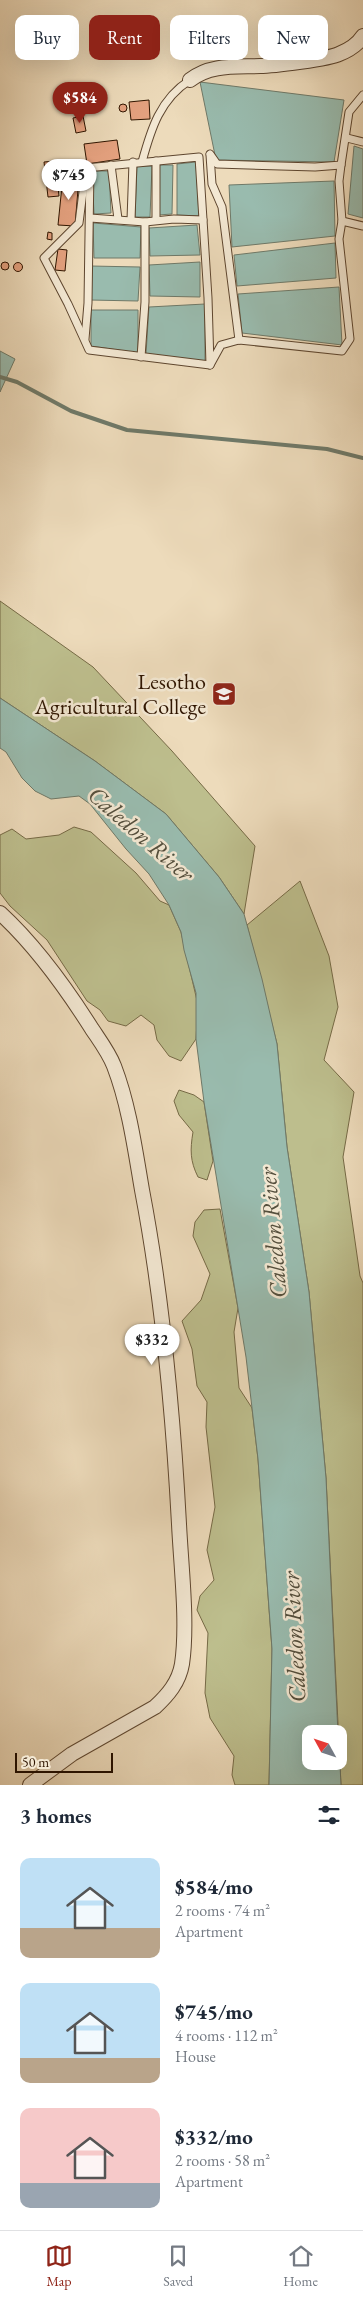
<!DOCTYPE html>
<meta charset="utf-8">
<style>
:root{--surface:#fff;--page:#f6f6f7;--text:#1f2937;--muted:#747a83;--line:#e0e1e3;--accent:#8f2418}
body{margin:0;font-family:"EB Garamond",serif;background:var(--page);color:var(--text);height:100vh;display:flex;flex-direction:column;font-size:19px;white-space:nowrap}
*{box-sizing:border-box;margin:0}
p{font-size:16px;color:var(--muted)}
.icon{flex:none;width:28px;height:28px;fill:none;stroke:currentColor;stroke-width:2;stroke-linecap:round;stroke-linejoin:round}
.map{position:relative;height:1785px;overflow:hidden}
.details{display:flex;flex-direction:column;background:var(--surface);flex:1}
.details>*{flex:none}
.banner{position:absolute;left:15px;top:15px;width:334px;height:45px;display:flex;gap:10px}
.needle{width:32px;rotate:310deg}
.buttons{position:absolute;left:302px;top:1725px;display:grid;gap:10px}
.buttons a{display:grid;place-items:center;width:45px;height:45px;border-radius:10px;background:var(--surface);box-shadow:0 5px 20px #0002;font-size:25px}
.scale{position:absolute;left:15px;bottom:12px;width:98px;box-sizing:border-box;padding-left:5px;border:2px solid #2f1500;border-top:0;font-size:14px;line-height:18px;white-space:nowrap;color:#2f1500;-webkit-text-stroke:4px #f3e8d3;paint-order:stroke}
.price{position:absolute;translate:-50% -42px;padding:0 11px;border-radius:18px;background:#fff;color:#222;font-size:16px;line-height:32px;filter:drop-shadow(0 1px 2px #0008)}
.price::after{content:'';position:absolute;left:50%;top:30px;width:15px;height:11px;margin-left:-8px;background:inherit;clip-path:polygon(0 0,100% 0,50% 100%)}
.price.current{background:var(--accent);color:#fff}
ul{padding:0;list-style:none}
li{display:flex;align-items:center;gap:15px;height:125px;padding:0 20px}
li span{display:grid;place-items:center;flex:none;width:140px;height:100px;border-radius:10px;color:#555}
li>.icon{margin-inline-start:auto}
span .icon{width:60px;height:60px;fill:#fffc;stroke-width:1}
li b{font-size:21px}
h2{display:flex;justify-content:space-between;align-items:center;height:60px;padding:0 20px;font-size:21px}
.chip{padding:0 18px;border-radius:10px;background:var(--surface);box-shadow:0 5px 20px #0002;font-size:18px;line-height:45px}
.chip.current{background:var(--accent);color:#fff}
.tab-bar{display:flex;justify-content:space-around;align-items:center;height:70px;border-top:1px solid var(--line);background:var(--surface);font-size:14px;color:var(--muted)}
.tab-bar a{display:grid;justify-items:center;gap:2px}
.tab-bar .current{color:var(--accent)}
.map>svg:first-child{display:block}
</style>
<div class="map">
<svg width="363" height="1785" viewBox="0 0 363 1785">
<rect width="100%" height="100%" fill="#eddbbb"/>
<filter id="stains"><feTurbulence type="fractalNoise" baseFrequency=".004" numOctaves="4"/><feColorMatrix values="0 0 0 0 .2 0 0 0 0 .09 0 0 0 0 .02 0 0 0 .5 -.17"/></filter>
<radialGradient id="worn" r=".72"><stop offset=".6" stop-color="#630" stop-opacity="0"/><stop offset="1" stop-color="#630" stop-opacity=".3"/></radialGradient>
<g fill="#bdbe8d" stroke="#766a46">
<polygon points="0,601 93,667 172,751 255,846 244,914 219,877 166,814 95,761 0,698"/>
<polygon points="74,827 91,832 136,873 160,901 169,905 181,932 198,1005 196,1039 181,1061 169,1056 157,1040 154,1025 141,1015 126,1026 108,1021 100,1010 87,1001 47,940 10,906 0,893 0,835 12,829 26,839 59,835"/>
<polygon points="300,881 329,956 338,1007 324,1060 354,1092 343,1157 360,1276 363,1283 363,1785 341,1785 326,1478 309,1292 287,1147 277,1044 247,925"/>
<path d="M179,1090L194,1095L204,1102L213,1161L207,1180L198,1177C190,1161 190,1150 193,1132L179,1115L174,1101Z"/>
<polygon points="220,1209 238,1308 234,1332 239,1388 252,1408 258,1459 272,1649 269,1785 235,1785 232,1775 234,1756 210,1718 205,1693 208,1633 197,1610 200,1596 214,1580 207,1550 215,1507 206,1427 207,1402 197,1386 192,1349 182,1321 201,1300 210,1274 193,1236 195,1222 204,1210"/>
</g>
<g fill="#99bbae" stroke="#6f7968">
<polygon points="200,82 344,100 334,162 216,160"/>
<polygon points="354,146 363,149 363,218 348,214"/>
<polygon points="196,162 199,216 177,215 177,164"/>
<polygon points="159,165 173,165 172,214 158,215"/>
<polygon points="137,166 152,166 150,217 135,217"/>
<polygon points="92,171 109,171 111,213 94,214"/>
<polygon points="334,181 335,236 232,247 229,185"/>
<polygon points="93,223 141,227 140,258 94,258"/>
<polygon points="197,225 200,255 150,256 149,228"/>
<polygon points="335,243 336,278 237,286 234,255"/>
<polygon points="200,262 200,297 150,296 149,265"/>
<polygon points="91,266 140,267 138,301 90,300"/>
<polygon points="339,287 342,345 242,333 238,294"/>
<polygon points="205,304 205,362 146,354 149,307"/>
<polygon points="91,310 138,310 138,353 91,346"/>
<polygon points="0,351 15,359 0,392"/>
<polygon points="0,698 95,761 166,814 219,877 244,914 262,979 277,1044 287,1147 309,1292 326,1478 338,1734 311,1734 311,1761 339,1761 339,1745 341,1785 269,1785 272,1649 258,1459 246,1357 204,1102 196,1039 196,993 184,950 181,932 169,905 149,874 126,849 90,804 79,796 51,799 35,791 22,778 6,752 0,748"/>
</g>
<g fill="none" stroke-linecap="round" stroke-linejoin="round">
<polyline stroke="#6f7968" stroke-width="4" points="0,377 17,382 71,411 127,430 327,449 363,458"/>
</g>
<g fill="#e5a280" stroke="#2f1500">
<polygon points="149,100 150,119 131,120 129,102"/>
<circle cx="123" cy="108" r="4"/>
<polygon points="83,116 86,131 76,133 73,118"/>
<polygon points="117,140 120,159 87,164 84,144"/>
<polygon points="55,161 59,196 48,197 44,162"/>
<polygon points="63,176 79,177 75,226 58,225"/>
<polygon points="48,232 52,233 52,240 47,239"/>
<polygon points="58,249 67,250 65,271 55,270"/>
<circle cx="5" cy="266" r="4"/>
<circle cx="18" cy="267" r="4.5"/>
</g>
<g fill="none" stroke-linecap="round" stroke-linejoin="round">
<defs>
<g id="service">
<polyline points="347,138 363,142"/>
<polyline points="210,154 217,164 315,167 341,165 349,112 363,95"/>
<polyline points="210,155 212,184 222,207 239,340"/>
<polygon points="199,157 208,298 210,365 89,350 68,304 44,258 79,223 86,168"/>
<polyline points="156,161 156,220"/>
<path d="M142,162C151,129 160,99 190,80"/>
<polyline points="111,165 118,219"/>
<polyline points="90,218 145,222 174,219 203,220"/>
<polyline points="131,220 133,162"/>
<polyline points="342,221 363,226"/>
<polyline points="85,339 88,303 90,168"/>
<polyline points="141,357 145,302 145,222"/>
<polyline points="210,365 221,345 239,340 342,351 350,339 339,239 342,221 339,181 341,165"/>
</g>
<g id="minor">
<path d="M190,80C210,64 236,67 260,66C273,66 329,59 339,54C349,50 358,44 363,36"/>
<path d="M0,913C36,946 66,988 92,1029C100,1041 109,1053 114,1066C129,1105 135,1149 142,1190C163,1300 173,1412 179,1524C181,1566 188,1623 182,1664C179,1682 168,1695 155,1707L72,1754L30,1785"/>
</g>
</defs>
<use href="#service" stroke="#5e462f" stroke-width="9"/>
<use href="#minor" stroke="#5e462f" stroke-width="16"/>
<use href="#service" stroke="#f3e8d3" stroke-width="7"/>
<use href="#minor" stroke="#f3e8d3" stroke-width="14"/>
</g>
<defs>
<symbol id="university-square" viewBox="-11 -11 22 22"><rect x="-9" y="-9" width="18" height="18" rx="4" fill="#8f2418" stroke="#f3e8d3"/><path d="M0-5L7-2L0 1L-7-2ZM-4 1L0 2.5L4 1V4Q0 6-4 4Z" fill="#fff"/></symbol>
</defs>
<g fill-rule="evenodd">
<use href="#university-square" x="210" y="680" width="28" height="28"/>
</g>
<g text-anchor="middle" stroke-width="5" stroke-linejoin="round" paint-order="stroke">
<g font-size="22" fill="#2f1500" stroke="#f3e8d3" text-anchor="end">
<text x="206" y="689">Lesotho<tspan x="206" dy="25">Agricultural College</tspan></text>
</g>
<g font-size="24" font-style="italic" fill="#544f3d" stroke="#f3e8d3">
<text transform="translate(141 834) rotate(41)" y="8">Caledon River</text>
<text transform="translate(273 1233) rotate(-95)" y="8">Caledon River</text>
<text transform="translate(294 1637) rotate(-93)" y="8">Caledon River</text>
</g>
</g>
<rect width="100%" height="100%" filter="url(#stains)"/>
<rect width="100%" height="100%" fill="url(#worn)"/>
</svg>
<div class="buttons">
<a><svg class="needle" viewBox="-14 -14 28 28"><path d="M0-13l5 13h-10z" fill="#e53935"/><path d="M0 13l5-13h-10z" fill="#747a83"/></svg></a>
</div>
<div class="scale">50 m</div>
<b class="price current" style="left:80px;top:124px">$584</b>
<b class="price" style="left:69px;top:201px">$745</b>
<b class="price" style="left:152px;top:1366px">$332</b>
<div class="banner">
<a class="chip">Buy</a>
<a class="chip current">Rent</a>
<a class="chip">Filters</a>
<a class="chip">New</a>
</div>
</div>
<section class="details">
<h2>3 homes<svg class="icon" aria-label="filters" viewBox="0 0 24 24"><path d="M4 7h16M4 17h16"/><circle cx="9" cy="7" r="2"/><circle cx="15" cy="17" r="2"/></svg></h2>
<ul>
<li><span style="background:linear-gradient(#bfe0f5 70%,#b9a48a 0)"><svg class="icon" aria-label="home" viewBox="0 0 24 24"><path d="M3 11l9-7 9 7M6 9v11h12V9"/></svg></span><div><b>$584/mo</b><p>2 rooms · 74 m²</p><p>Apartment</p></div></li>
<li><span style="background:linear-gradient(#bfe0f5 75%,#b9a48a 0)"><svg class="icon" aria-label="home" viewBox="0 0 24 24"><path d="M3 11l9-7 9 7M6 9v11h12V9"/></svg></span><div><b>$745/mo</b><p>4 rooms · 112 m²</p><p>House</p></div></li>
<li><span style="background:linear-gradient(#f6c9c9 75%,#9aa5b1 0)"><svg class="icon" aria-label="home" viewBox="0 0 24 24"><path d="M3 11l9-7 9 7M6 9v11h12V9"/></svg></span><div><b>$332/mo</b><p>2 rooms · 58 m²</p><p>Apartment</p></div></li>
</ul>
</section>
<nav class="tab-bar">
<a class="current"><svg class="icon" aria-label="map" viewBox="0 0 24 24"><path d="M3 6l6-2 6 2 6-2v14l-6 2-6-2-6 2zM9 4v14M15 6v14"/></svg>Map</a>
<a><svg class="icon" aria-label="saved" viewBox="0 0 24 24"><path d="M7 4h10v16l-5-4-5 4z"/></svg>Saved</a>
<a><svg class="icon" aria-label="home" viewBox="0 0 24 24"><path d="M3 11l9-7 9 7M6 9v11h12V9"/></svg>Home</a>
</nav>
